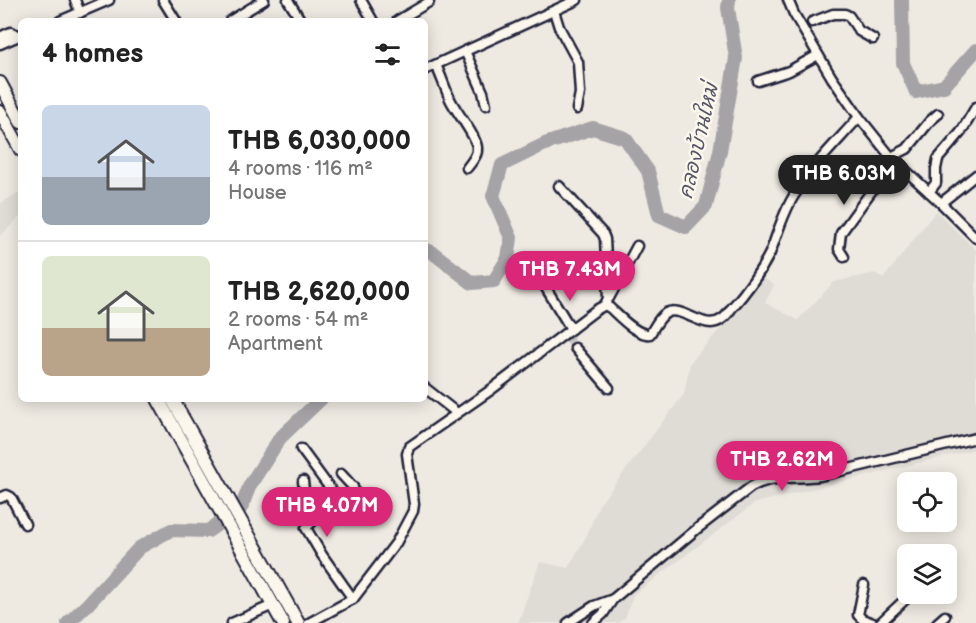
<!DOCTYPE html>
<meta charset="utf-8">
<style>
:root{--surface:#fff;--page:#f6f6f6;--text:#222;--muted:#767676;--line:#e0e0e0;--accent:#db2777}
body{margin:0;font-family:"Balsamiq Sans","Playpen Sans Thai",sans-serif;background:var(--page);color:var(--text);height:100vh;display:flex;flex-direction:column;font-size:22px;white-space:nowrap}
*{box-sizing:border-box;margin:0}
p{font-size:20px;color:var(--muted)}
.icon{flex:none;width:33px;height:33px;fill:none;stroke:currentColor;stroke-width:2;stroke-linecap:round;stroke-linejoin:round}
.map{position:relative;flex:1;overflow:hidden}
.drawer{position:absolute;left:18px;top:18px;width:410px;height:384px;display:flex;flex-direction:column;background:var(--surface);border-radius:9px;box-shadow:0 3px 15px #0003}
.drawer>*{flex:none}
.controls{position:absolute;left:897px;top:472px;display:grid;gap:12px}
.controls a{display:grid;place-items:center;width:60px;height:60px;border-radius:9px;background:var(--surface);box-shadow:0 3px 15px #0003;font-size:30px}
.price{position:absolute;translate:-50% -51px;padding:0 14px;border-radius:21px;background:var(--accent);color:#fff;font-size:20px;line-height:39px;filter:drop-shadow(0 2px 3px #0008)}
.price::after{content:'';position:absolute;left:50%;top:36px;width:18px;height:14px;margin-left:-9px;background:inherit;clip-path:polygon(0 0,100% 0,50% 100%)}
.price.active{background:#222;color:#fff}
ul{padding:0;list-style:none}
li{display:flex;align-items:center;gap:18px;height:150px;padding:0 24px}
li+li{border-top:2px solid var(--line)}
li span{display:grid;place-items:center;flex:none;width:168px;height:120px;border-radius:9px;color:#555}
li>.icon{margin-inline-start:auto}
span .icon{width:72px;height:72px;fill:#fffc;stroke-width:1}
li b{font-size:26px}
h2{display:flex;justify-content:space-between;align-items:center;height:72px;padding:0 24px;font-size:26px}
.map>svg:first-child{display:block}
</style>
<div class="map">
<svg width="976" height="623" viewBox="0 0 976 623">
<rect width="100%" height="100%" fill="#eeeae2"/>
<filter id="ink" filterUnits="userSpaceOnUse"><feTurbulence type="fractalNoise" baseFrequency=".0167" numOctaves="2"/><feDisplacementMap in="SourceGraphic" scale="12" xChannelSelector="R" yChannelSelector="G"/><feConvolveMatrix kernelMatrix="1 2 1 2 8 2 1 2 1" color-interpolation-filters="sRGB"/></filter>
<g filter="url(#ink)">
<g fill="#dfdbd5">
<polygon points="21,191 21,216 0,236 0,204"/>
<polygon points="936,211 976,250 976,449 755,503 633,595 625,618 618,623 518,623 540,562 568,568 587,535 599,505 684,394 690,363 749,296 760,276 774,285 765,303 798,320 834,282 875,273 883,279"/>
</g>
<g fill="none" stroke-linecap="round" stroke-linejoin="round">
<g stroke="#a6a3a7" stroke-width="14">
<polyline points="902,0 903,63 916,92 944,86 976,50"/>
<polyline points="424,249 432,252 472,283 494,281 508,258 511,238 493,196 502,165 545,144 593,128 625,138 648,171 659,215 686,227 706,206 720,151 736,58 728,8 729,0"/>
<polyline points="68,623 88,604 139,548 171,530 208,531 241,508 250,485 280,438 321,399"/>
</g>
<polyline stroke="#c5c2c1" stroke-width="8" stroke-dasharray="8 4" stroke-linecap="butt" points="567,336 575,348"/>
<defs>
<g id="minor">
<polyline points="75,0 80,13"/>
<polyline points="163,0 176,21"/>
<polyline points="288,0 301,21"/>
<polyline points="361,0 373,21"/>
<polyline points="788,0 794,14 832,78 859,117 891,157 941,203 976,238"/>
<polyline points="554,11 559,27 578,62 580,93 577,109"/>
<polyline points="60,21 109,0"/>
<polyline points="230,21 264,0"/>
<polyline points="397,21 429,2"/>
<polyline points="812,22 833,14 845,14 849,16 859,31 873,39"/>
<polyline points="0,37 11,32 20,36"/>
<polyline points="0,44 21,35"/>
<polyline points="465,51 483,92 486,105"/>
<path d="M436,65C441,76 445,88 450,99C456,112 477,137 477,148C478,156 471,162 467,168"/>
<polyline points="424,70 577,0"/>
<polyline points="758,81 789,71 818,55"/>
<polyline points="891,157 907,149 930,121 938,114"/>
<polyline points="559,186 603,234 605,239 608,298 605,305"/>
<polyline points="929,192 936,183 936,169 938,159 961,132 976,107"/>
<polyline points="941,203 976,175"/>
<polyline points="844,257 839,249 841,233 894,160"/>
<polyline points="546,288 571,329"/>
<polyline points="609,298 637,246"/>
<polyline points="575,348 609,388"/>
<polyline points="424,387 457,413"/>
<polyline points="301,449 340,502"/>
<polyline points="303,481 304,490 315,519 306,528 322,555 353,599"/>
<polyline points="0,498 7,495 11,497 25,524"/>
<polyline points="315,519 354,492 353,487 341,474"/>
<polyline points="864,585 858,615 862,619 873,623"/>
<polyline points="232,623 273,605"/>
<path d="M309,623L353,599L396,543L413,511L414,504L407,454L409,447L488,392L596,310L605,305L610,308C619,316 637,336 650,334C654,328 659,317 666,313C682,304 705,333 722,319C726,317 729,312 731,309C746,292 760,273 770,253C778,233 783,212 795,194C812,166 837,142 859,117"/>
<polyline points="568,623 594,606 613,599"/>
<path d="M593,623L603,614L613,599L698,528L751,487C772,475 797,479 820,476L976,438"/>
<polyline points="880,623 911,594"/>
<polyline points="937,623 945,616"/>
</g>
<g id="primary">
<polyline points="0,83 21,122"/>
<polyline points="0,112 21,150"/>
<polyline points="158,399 283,623"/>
<polyline points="172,399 298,623"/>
</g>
</defs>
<use href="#minor" stroke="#22223b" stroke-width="13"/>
<use href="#primary" stroke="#22223b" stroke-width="16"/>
<use href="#minor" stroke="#fbf7ec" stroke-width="8"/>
<use href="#primary" stroke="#fbf7ec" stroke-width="12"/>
</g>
</g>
<g text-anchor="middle" stroke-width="5" stroke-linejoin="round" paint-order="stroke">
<g font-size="20" font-style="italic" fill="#575666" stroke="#fbf7ec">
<text transform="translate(698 141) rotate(-77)" y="7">คลองบ้านใหม่</text>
</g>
</g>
</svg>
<div class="controls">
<a><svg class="icon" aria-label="locate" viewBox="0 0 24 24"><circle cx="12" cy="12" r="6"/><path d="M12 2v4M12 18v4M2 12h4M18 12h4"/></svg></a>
<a><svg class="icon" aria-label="layers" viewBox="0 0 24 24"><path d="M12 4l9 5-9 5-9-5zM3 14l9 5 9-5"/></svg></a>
</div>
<b class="price active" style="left:844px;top:206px">THB 6.03M</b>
<b class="price" style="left:570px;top:302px">THB 7.43M</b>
<b class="price" style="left:782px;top:492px">THB 2.62M</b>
<b class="price" style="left:327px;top:538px">THB 4.07M</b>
<section class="drawer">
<h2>4 homes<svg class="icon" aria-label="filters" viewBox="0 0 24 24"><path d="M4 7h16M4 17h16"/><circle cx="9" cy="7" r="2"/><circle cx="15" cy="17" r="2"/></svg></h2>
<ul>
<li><span style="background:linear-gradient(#c9d6e8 60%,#9aa5b1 0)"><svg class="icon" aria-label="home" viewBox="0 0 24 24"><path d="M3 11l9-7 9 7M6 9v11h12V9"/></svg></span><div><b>THB 6,030,000</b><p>4 rooms · 116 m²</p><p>House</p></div></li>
<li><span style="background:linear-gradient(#dfe7d0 60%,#b9a48a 0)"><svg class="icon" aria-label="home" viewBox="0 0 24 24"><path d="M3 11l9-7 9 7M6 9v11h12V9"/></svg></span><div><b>THB 2,620,000</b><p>2 rooms · 54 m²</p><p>Apartment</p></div></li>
</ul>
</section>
</div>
